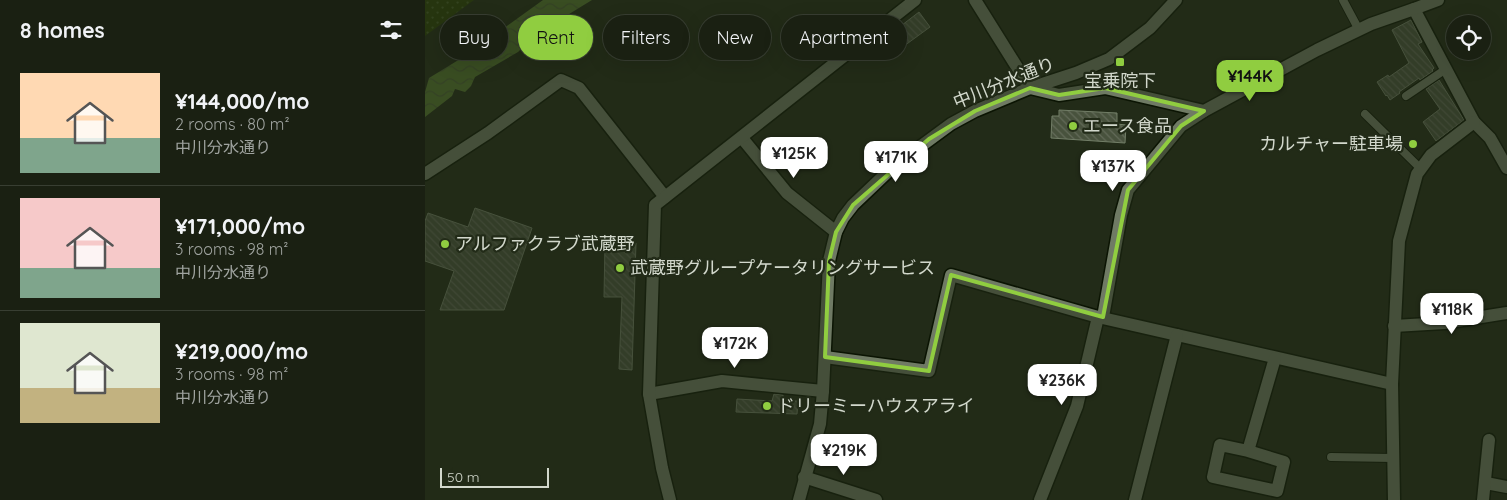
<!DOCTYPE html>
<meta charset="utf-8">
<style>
:root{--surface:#1a2012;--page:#23281b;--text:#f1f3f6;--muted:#9fa39f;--line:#383e32;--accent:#90cd40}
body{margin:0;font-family:Quicksand,"Noto Sans JP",sans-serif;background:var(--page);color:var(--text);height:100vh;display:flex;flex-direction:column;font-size:19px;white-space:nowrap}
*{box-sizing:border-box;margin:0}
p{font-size:16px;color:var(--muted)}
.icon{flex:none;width:28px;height:28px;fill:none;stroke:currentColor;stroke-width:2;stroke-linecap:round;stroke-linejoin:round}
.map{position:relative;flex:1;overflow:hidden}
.sheet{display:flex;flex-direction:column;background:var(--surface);width:425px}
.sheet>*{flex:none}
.hud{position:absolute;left:15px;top:15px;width:475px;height:45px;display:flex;gap:10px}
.tools{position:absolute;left:1021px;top:15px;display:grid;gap:10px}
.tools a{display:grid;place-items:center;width:45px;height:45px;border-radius:50%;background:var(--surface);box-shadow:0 5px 20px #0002,0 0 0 1px var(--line);font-size:25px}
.scale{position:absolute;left:15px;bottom:12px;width:109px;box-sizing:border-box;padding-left:5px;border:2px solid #d2d8cc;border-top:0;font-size:14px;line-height:18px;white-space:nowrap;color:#d2d8cc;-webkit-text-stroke:4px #222b18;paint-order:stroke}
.price{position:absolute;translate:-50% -42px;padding:0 11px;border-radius:10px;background:#fff;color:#222;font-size:16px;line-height:32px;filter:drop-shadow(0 1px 2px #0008)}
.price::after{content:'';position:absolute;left:50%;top:30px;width:15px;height:11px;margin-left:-8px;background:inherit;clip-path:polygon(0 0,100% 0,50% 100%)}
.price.current{background:var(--accent);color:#111}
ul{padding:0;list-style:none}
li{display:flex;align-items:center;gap:15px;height:125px;padding:0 20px}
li+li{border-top:1px solid var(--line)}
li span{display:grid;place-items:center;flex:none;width:140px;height:100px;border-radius:0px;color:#555}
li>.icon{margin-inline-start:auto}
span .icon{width:60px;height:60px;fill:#fffc;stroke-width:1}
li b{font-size:21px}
h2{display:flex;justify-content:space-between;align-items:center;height:60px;padding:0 20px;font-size:21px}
.chip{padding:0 18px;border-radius:22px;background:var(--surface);box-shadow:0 5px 20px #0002,0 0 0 1px var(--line);font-size:18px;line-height:45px}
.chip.current{background:var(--accent);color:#111}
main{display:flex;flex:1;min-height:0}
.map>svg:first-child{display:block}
</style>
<main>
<section class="sheet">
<h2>8 homes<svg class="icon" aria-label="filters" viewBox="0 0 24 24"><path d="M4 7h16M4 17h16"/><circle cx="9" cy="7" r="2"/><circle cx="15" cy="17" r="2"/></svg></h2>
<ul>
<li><span style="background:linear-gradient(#ffd9b3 65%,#7fa58c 0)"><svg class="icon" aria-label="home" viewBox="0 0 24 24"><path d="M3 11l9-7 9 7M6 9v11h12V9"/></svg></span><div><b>¥144,000/mo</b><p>2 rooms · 80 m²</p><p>中川分水通り</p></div></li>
<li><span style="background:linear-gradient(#f6c9c9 70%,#7fa58c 0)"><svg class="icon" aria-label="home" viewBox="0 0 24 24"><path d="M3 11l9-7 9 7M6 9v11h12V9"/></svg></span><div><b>¥171,000/mo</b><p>3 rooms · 98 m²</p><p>中川分水通り</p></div></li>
<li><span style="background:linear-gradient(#dfe7d0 65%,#c2b280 0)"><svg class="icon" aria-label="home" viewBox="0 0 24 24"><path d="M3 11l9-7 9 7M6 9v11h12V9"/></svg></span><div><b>¥219,000/mo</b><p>3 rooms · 98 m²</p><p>中川分水通り</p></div></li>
</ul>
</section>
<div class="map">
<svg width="1082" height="500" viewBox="0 0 1082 500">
<defs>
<pattern id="green-dots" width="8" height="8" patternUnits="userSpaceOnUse" patternTransform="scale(1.25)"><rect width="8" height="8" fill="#2a4206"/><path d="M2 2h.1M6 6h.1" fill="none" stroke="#485d29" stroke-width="1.8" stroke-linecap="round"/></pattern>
<pattern id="water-waves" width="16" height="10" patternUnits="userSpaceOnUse" patternTransform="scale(1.25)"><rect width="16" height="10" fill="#55762f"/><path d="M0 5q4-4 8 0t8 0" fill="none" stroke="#4b5e35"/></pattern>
<pattern id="building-back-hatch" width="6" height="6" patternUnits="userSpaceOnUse" patternTransform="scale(1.25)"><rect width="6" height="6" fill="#48523d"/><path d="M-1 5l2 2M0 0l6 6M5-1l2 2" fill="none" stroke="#626a58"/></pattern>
</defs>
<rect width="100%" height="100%" fill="#222b18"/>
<polygon fill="url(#green-dots)" points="0,0 49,0 0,36"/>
<polygon fill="url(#water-waves)" points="118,0 167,0 118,30 128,46 125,48 112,35 106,39 93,52 50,77 46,86 40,92 30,89 27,96 0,117 0,92 4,78 40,56"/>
<g fill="url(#building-back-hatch)" stroke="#727e67">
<polygon points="494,12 505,27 479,46 468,32"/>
<polygon points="986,20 997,42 993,44 1009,68 1007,70 1008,71 995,80 994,78 974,92 975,93 965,100 962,95 961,96 952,82 963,75 964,77 984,63 967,30"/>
<polygon points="1014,80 1039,120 1011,141 998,122 1015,109 1001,89"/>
<polygon points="634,110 692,113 692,124 701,125 700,143 626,138 627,116 634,116"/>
<polygon points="50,208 107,228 79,310 15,310 29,271 0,261 0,221 3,213 43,227"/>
<polygon points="180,242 211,243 207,370 194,369 197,297 179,297"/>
<polygon points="349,394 358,395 358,401 373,401 372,414 311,412 312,399 347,401"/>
</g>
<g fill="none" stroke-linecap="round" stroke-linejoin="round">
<defs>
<g id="lane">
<polyline points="918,0 934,30"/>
<polyline points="981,96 1021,69"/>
<polyline points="940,114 996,169"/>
<polyline points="906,457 968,458"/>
</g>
<g id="street">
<polyline points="550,0 605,88 634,95 680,88 779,111 892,50 946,24 989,9 1049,122 1065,138 1082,168"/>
<polyline points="989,9 1013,0"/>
<polyline points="317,138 362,193 411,232"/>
<polyline points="0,174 63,133 136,80 154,88 240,197"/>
<polyline points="678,317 696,215 703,190 756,126 779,111"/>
<polyline points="969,326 1019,323 1082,313"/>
<polyline points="400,357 504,371 526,275 673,317 967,384"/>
<polyline points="224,394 297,381 398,391"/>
<polyline points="823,451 859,462 852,491 788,477 795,445 823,451 850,358"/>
<polyline points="379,477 451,500"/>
<polyline points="1061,483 1082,487"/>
<polyline points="245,500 237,468 224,394 230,205 490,0"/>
<polyline points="615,500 652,406 673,317"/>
<polyline points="710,500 752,335"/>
<polyline points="969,500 967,384 974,241 992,174 1006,155 1049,122"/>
<polyline points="1058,500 1064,440"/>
</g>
<polyline id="secondary" points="374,500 395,424 398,391 404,261 411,232 418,218 428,205 469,166 526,124 550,111 605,88 651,73 684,59 725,28 751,0"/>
</defs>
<use href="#lane" stroke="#0b1403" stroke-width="10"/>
<use href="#street" stroke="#0b1403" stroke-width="15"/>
<use href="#secondary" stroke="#0b1403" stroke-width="15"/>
<use href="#lane" stroke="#6f7a64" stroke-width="8"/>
<use href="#street" stroke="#6f7a64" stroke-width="12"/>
<use href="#secondary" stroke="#6f7a64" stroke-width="12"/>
</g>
<path d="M0 0H1082V500H0ZM605,88L634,95L680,88L779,111L756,126L703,190L678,317L526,275L504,371L400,357L404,261L411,232L428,205L504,139L550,111Z" fill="#222b18" fill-opacity=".55" fill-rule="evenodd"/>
<path fill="none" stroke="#90cd40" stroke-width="4" stroke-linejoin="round" d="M605,88L634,95L680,88L779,111L756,126L703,190L678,317L526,275L504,371L400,357L404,261L411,232L428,205L504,139L550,111Z"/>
<g fill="#90cd40" stroke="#222b18" stroke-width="2">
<rect x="690" y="57" width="10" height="10" rx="2.5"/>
<circle cx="648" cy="126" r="5"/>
<circle cx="988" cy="144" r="5"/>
<circle cx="20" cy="244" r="5"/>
<circle cx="195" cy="268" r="5"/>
<circle cx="342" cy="406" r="5"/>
</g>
<g text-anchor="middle" stroke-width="4.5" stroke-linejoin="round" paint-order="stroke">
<g font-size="18" fill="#d2d8cc" stroke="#222b18" text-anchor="start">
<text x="695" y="87" text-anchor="middle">宝乗院下</text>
<text x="658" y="132">エース食品</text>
<text x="978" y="150" text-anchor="end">カルチャー駐車場</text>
<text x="30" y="250">アルファクラブ武蔵野</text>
<text x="205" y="274">武蔵野グループケータリングサービス</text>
<text x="352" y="412">ドリーミーハウスアライ</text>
</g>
<g font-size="18" fill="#d2d8cc" stroke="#222b18">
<text transform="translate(579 83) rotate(-22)" y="6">中川分水通り</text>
</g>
</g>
</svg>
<div class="tools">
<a><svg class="icon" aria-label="locate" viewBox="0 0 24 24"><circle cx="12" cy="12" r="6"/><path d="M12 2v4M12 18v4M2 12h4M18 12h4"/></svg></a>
</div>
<div class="scale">50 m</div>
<b class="price current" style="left:825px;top:102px">¥144K</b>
<b class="price" style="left:369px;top:179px">¥125K</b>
<b class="price" style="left:471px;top:183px">¥171K</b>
<b class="price" style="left:688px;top:192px">¥137K</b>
<b class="price" style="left:1027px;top:335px">¥118K</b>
<b class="price" style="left:310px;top:369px">¥172K</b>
<b class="price" style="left:637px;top:406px">¥236K</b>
<b class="price" style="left:419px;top:476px">¥219K</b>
<div class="hud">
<a class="chip">Buy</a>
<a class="chip current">Rent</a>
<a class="chip">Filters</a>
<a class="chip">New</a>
<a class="chip">Apartment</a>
</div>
</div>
</main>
